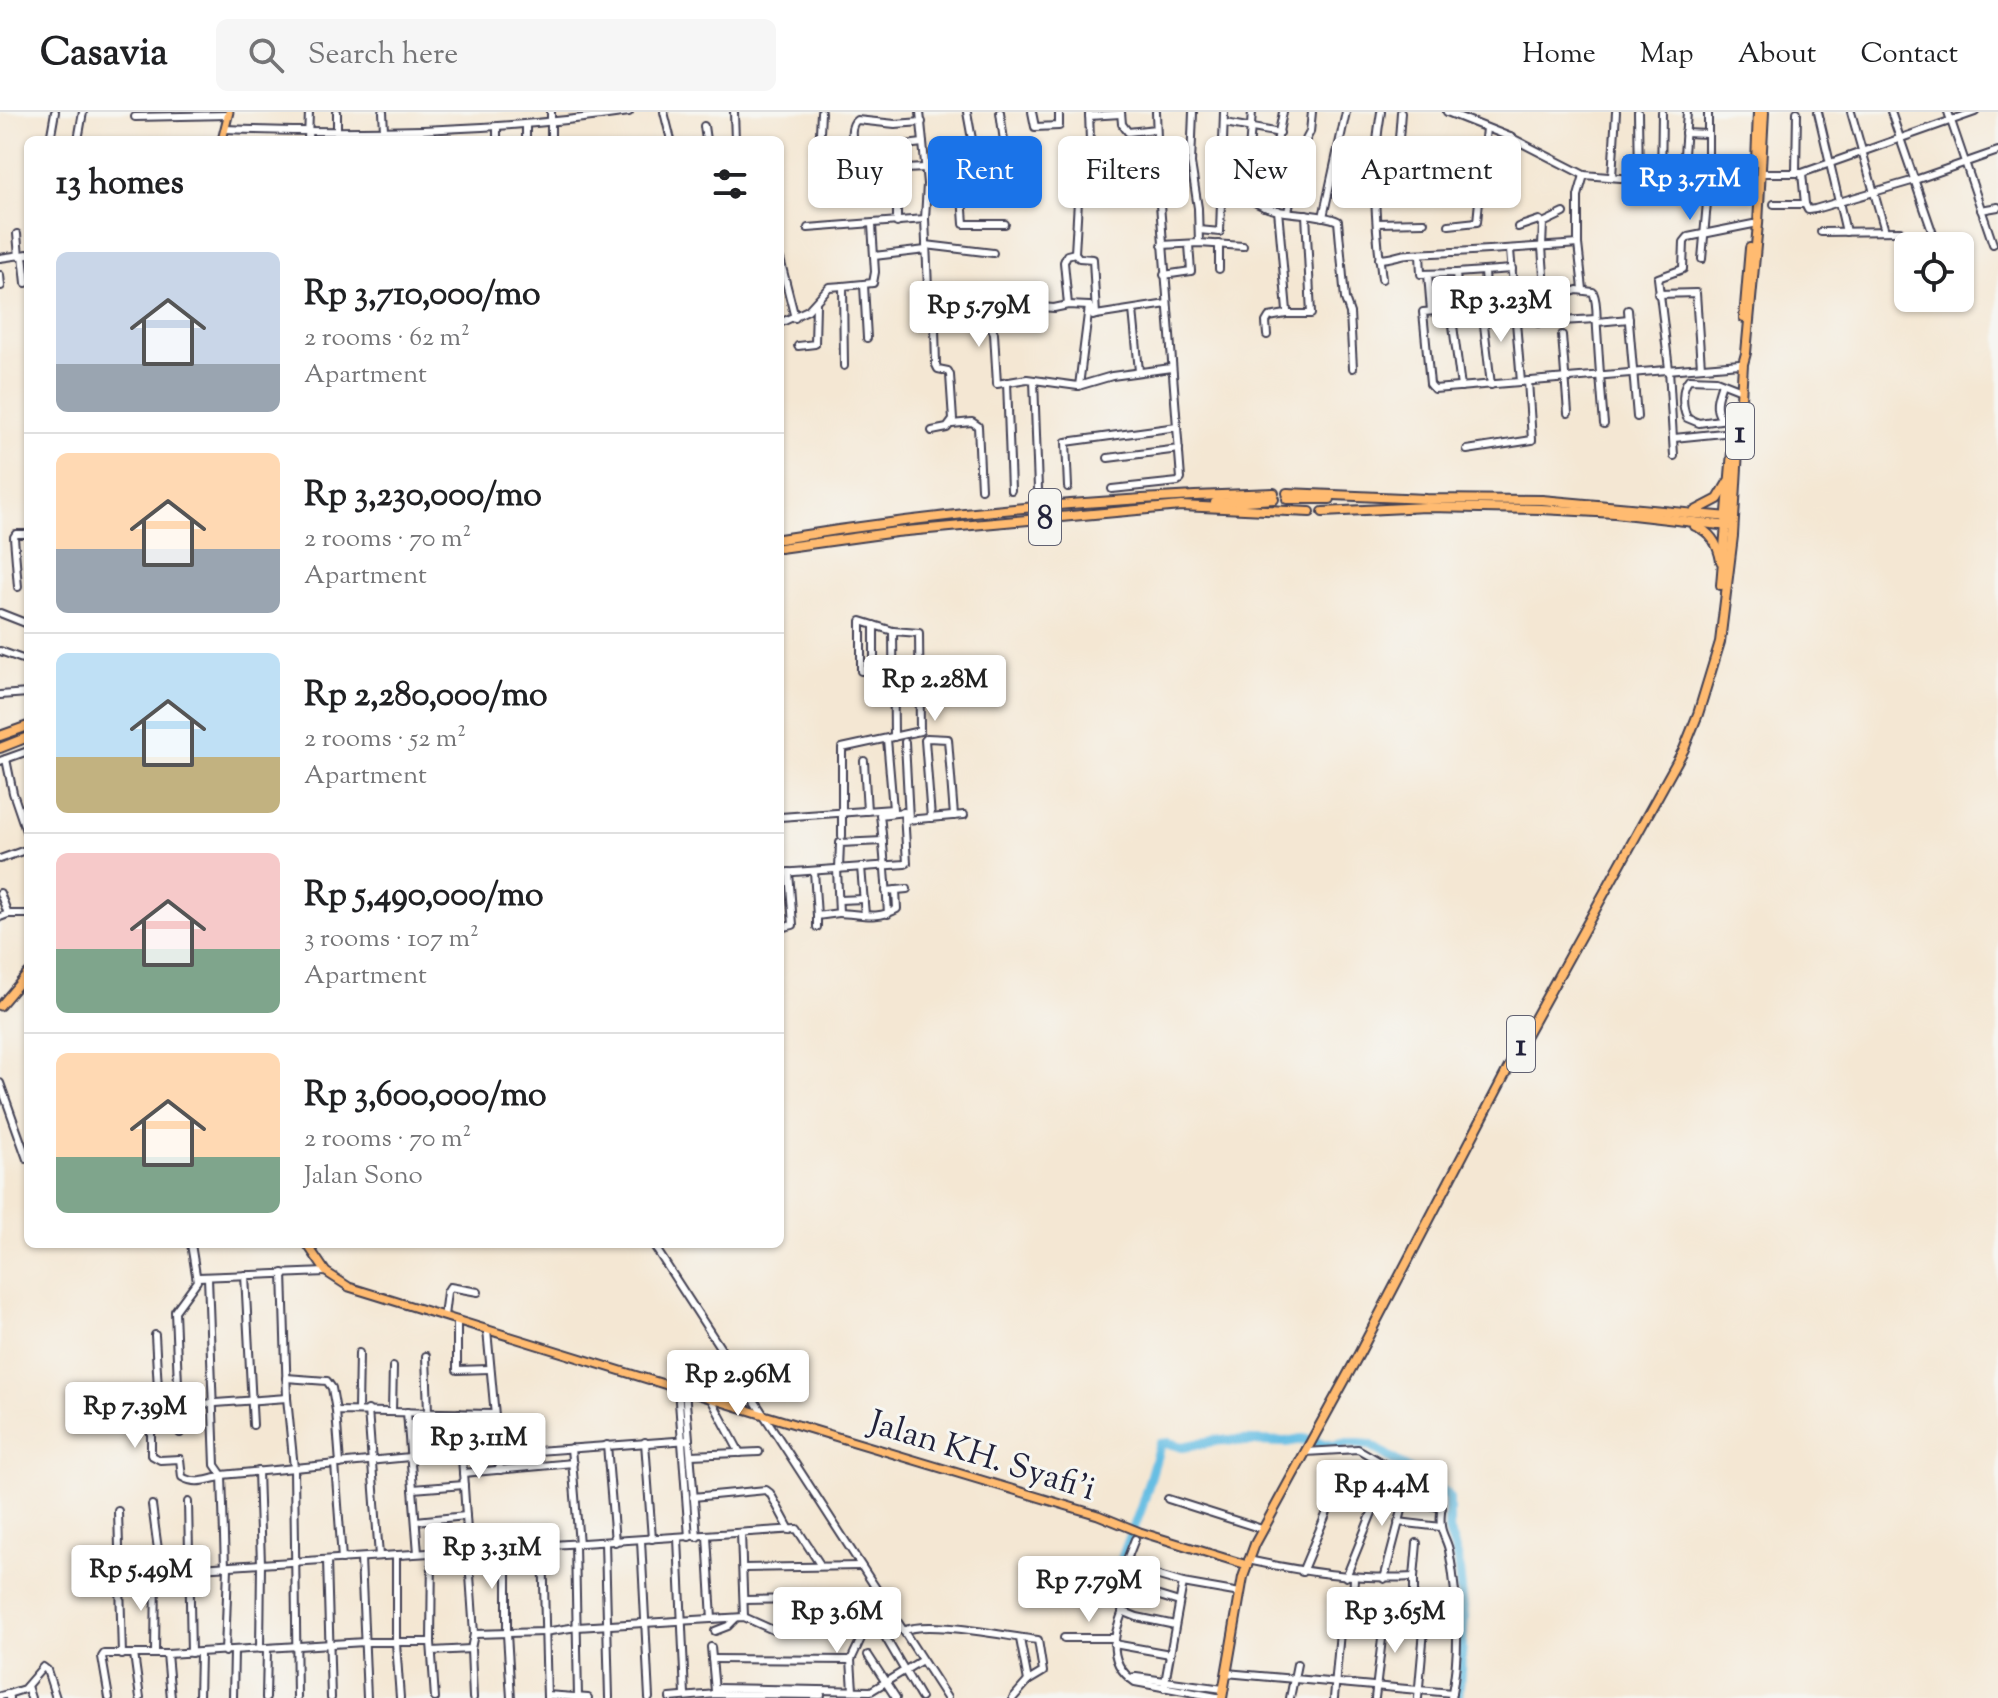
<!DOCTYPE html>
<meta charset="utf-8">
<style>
:root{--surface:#fff;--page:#f6f6f6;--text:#202124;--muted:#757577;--line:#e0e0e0;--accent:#1a73e8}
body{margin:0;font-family:"Sorts Mill Goudy",serif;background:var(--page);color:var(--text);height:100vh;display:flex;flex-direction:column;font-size:30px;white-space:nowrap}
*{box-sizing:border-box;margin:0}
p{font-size:26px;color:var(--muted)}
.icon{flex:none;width:44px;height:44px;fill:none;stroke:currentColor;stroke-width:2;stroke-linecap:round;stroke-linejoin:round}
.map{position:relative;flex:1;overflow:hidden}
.details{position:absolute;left:24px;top:24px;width:760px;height:1112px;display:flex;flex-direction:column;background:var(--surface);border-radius:12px;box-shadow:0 2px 6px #0004}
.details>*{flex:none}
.hud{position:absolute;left:808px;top:24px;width:760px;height:72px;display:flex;gap:16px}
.buttons{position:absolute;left:1894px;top:120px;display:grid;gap:16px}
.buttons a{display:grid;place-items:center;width:80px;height:80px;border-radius:12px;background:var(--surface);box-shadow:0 2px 6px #0004;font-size:40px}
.price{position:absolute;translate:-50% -68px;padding:0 18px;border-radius:8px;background:#fff;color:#222;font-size:26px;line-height:52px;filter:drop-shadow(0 2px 4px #0008)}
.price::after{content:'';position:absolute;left:50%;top:48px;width:24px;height:18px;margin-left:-12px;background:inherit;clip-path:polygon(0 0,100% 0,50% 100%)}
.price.active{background:var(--accent);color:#fff}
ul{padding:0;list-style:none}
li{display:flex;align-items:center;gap:24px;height:200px;padding:0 32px}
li+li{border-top:2px solid var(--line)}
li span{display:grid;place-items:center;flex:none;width:224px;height:160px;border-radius:12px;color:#555}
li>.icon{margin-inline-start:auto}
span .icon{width:96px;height:96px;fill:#fffc;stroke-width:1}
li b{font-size:34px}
h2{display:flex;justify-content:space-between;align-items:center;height:96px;padding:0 32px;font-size:34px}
.chip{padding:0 28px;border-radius:12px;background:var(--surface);box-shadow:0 2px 6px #0004;font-size:28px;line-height:72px}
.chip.active{background:var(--accent);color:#fff}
header{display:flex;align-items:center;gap:48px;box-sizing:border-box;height:112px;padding:0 40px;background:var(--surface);border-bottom:2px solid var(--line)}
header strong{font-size:38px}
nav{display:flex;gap:44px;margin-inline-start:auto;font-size:28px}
.search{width:560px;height:72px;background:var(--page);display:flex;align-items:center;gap:20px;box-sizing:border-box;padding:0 28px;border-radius:12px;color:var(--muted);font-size:30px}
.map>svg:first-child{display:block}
</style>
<header>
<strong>Casavia</strong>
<div class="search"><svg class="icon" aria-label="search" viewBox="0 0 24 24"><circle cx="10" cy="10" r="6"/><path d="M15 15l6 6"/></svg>Search here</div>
<nav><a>Home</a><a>Map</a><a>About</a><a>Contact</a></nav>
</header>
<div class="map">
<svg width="1998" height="1586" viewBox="0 0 1998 1586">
<rect width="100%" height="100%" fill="#f6f6f2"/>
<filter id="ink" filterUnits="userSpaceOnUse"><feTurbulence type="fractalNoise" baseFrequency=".0125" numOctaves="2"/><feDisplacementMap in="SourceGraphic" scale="16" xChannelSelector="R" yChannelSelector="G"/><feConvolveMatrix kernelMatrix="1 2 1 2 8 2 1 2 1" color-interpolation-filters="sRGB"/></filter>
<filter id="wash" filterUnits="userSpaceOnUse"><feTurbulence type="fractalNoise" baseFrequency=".006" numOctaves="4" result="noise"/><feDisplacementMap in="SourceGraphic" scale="32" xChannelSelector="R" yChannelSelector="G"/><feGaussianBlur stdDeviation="1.8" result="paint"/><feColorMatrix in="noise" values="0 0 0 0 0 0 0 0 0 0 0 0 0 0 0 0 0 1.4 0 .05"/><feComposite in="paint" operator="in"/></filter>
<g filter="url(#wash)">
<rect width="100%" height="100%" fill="#f4e7d3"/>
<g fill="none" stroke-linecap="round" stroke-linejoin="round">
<polyline stroke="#66bee3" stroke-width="10" points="1122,1447 1142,1394 1160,1332 1169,1331 1182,1335 1218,1328 1286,1330 1302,1327 1333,1334 1348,1331 1370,1333 1446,1381 1449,1386 1449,1419 1458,1448 1464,1506 1458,1586"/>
</g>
</g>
<g filter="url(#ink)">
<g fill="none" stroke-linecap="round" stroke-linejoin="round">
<defs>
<g id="minor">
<polyline points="337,0 337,19"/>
<polyline points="383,0 384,18"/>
<polyline points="551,0 551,28"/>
<polyline points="664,0 671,28"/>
<polyline points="734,0 735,28"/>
<polyline points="1032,0 1035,15 1059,14 1059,0"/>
<polyline points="1089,0 1091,59 1089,66 1079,71 1075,141 1079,146 1093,147 1096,203 1093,204 1089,194"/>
<polyline points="1121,0 1122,12 1128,20 1156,17"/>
<polyline points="1193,0 1191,51 1198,96 1199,131"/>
<path d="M1252,0L1249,39L1253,69L1252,88C1276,106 1312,98 1338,109L1345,187L1350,201L1353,256"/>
<path d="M1381,0C1371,56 1375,111 1382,167"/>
<polyline points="1447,0 1510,25 1584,63 1755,77"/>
<polyline points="1638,0 1639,67"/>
<polyline points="1818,0 1846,120"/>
<polyline points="1851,0 1885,119"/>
<polyline points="1891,0 1935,128"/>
<polyline points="1948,0 1993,132"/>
<polyline points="1089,4 1120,2"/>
<polyline points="135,5 228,3"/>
<path d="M922,10L895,12L857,8C850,13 851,26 854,33L896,34L923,31"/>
<polyline points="1225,11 1280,21"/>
<polyline points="526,13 526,28"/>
<polyline points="704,14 706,28"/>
<polyline points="497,15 497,28"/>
<path d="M225,17C360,22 496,20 629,0"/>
<polyline points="1685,21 1708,22"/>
<polyline points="1510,25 1510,62"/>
<polyline points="50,28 55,0"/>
<polyline points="78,28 83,0"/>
<polyline points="308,28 309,0"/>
<polyline points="815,42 820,21 821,0"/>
<polyline points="1761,61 1802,61 1975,0"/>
<polyline points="1796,61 1797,0"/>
<polyline points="1802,61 1805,92 1808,98 1815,97 1915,68 1998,39"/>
<polyline points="1612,65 1616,0"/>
<polyline points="881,67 881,61 885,58 925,56"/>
<polyline points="961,69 968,73 973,71 978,60 967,0"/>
<polyline points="1661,70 1662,0"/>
<polyline points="1682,71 1687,0"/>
<polyline points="927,72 955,67 961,69 964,112 1005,112"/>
<polyline points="1395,81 1401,0"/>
<polyline points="962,84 1002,89 1004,29 1000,0"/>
<polyline points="1222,87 1254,89"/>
<polyline points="1774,92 1805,92"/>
<polyline points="897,95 897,111"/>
<polyline points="1264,95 1283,0"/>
<polyline points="1981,98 1998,95"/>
<polyline points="1288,100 1300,39 1310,20 1312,0"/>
<polyline points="1323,105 1346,0"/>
<polyline points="925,107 928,176 934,179 936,253 938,257 948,259 950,263 953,308 947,316 932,319"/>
<polyline points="1377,111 1424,110"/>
<polyline points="1543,111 1542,135 1546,191"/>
<polyline points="1449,113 1477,110 1486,16"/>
<polyline points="1518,115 1539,108 1543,111 1564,101"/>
<polyline points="808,116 925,107 927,72 920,0"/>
<polyline points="1199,118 1220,120 1224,0"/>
<polyline points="1821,120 1900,119"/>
<polyline points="17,122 19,144"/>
<polyline points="1578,132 1583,177"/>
<polyline points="926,133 993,141"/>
<polyline points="1162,133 1199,131 1243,134"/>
<polyline points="1510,138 1521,270"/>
<polyline points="1420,142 1421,162 1456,161 1459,197"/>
<polyline points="23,143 26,171"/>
<polyline points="874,144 926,138"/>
<polyline points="0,146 28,142"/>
<polyline points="780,147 795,206"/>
<path d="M1379,147C1392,147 1400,142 1409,142C1466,140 1522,136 1578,132V84L1584,63"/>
<polyline points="1702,147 1708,79 1708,0"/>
<polyline points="1219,157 1219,132"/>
<polyline points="1484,159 1486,195"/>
<polyline points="1456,161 1512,157"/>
<polyline points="1428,162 1431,199"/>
<polyline points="0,163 1,174"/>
<polyline points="1164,163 1191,159 1189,133"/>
<polyline points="864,173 867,226"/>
<polyline points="934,179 945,179 992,191 1054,196 1068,193 1089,194"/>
<polyline points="1658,182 1696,181 1701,255"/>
<polyline points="1558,185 1561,209 1596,207"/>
<polyline points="992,191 990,212 994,221 997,272 1027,267 1078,274 1112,264 1171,256"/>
<polyline points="1068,193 1064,150 1067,143 1075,141"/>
<polyline points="1482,196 1491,273"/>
<polyline points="1133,198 1139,259"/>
<polyline points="1451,198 1461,275"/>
<polyline points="1628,198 1637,305"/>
<polyline points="1286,202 1311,202 1306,102"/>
<polyline points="1096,203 1167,192"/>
<polyline points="1597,210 1629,207"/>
<polyline points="780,211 808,198 829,175 843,174"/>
<polyline points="1538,211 1561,209"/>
<polyline points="1267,223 1266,210 1269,205 1286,202 1287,199 1278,98"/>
<polyline points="1562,223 1568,301"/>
<polyline points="798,234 815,232 816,192"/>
<polyline points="844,254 843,174 873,171 875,160 872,113"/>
<polyline points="1034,268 1038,377"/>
<polyline points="1007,270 1011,378"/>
<polyline points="1079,274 1089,194"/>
<path d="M1721,306C1713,295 1718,283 1722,271"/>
<path d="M1734,306L1699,311L1687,306C1682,295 1681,276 1689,267L1716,268L1739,277"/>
<polyline points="952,312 972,310 978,314 981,377"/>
<path d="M1604,312C1601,280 1599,248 1597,217C1596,205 1598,191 1593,180L1577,178L1537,192L1423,200L1430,272L1434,277L1740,252"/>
<polyline points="1674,326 1733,320"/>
<polyline points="1467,338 1532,328 1528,269"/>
<polyline points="1674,344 1669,257 1658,166 1683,157 1684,130 1688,125 1753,112"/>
<polyline points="1108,346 1179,337"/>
<polyline points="1068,375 1066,330 1177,315"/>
<polyline points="1112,377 1178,370 1181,367 1159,79 1156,0"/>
<polyline points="18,475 14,425 16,422 28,422"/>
<polyline points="0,501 28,512"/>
<polyline points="893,519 894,625"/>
<polyline points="0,539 28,549"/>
<polyline points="0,583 28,581"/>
<polyline points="905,630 909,707"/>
<polyline points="6,647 13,681 28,725"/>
<polyline points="0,649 28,639"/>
<polyline points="864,649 867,699"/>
<polyline points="780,705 893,697 887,627"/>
<polyline points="931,706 925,628 927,626 948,627 954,704"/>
<polyline points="906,708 964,703"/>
<polyline points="842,724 842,636 920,619 919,521 893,519 861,509 861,559 874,557 874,513"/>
<polyline points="0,747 28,737"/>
<polyline points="861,755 865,803"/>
<polyline points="839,757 840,731 883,729"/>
<polyline points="814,759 817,804"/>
<path d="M780,761C822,758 863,755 905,752L907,751L904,700L880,703C884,736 886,769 888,802"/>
<polyline points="886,779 907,777"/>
<polyline points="0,781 8,802"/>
<polyline points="839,788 864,787"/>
<path d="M839,801C861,802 878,808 897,797L896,778"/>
<polyline points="0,805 8,802 28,802"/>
<polyline points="817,815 817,804 839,801 837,757"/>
<polyline points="780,816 793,813 789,760"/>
<polyline points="0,971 27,1047"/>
<polyline points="653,1132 947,1586"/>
<polyline points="283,1161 287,1286 294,1356 297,1586"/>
<polyline points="245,1163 253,1313"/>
<polyline points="198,1165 326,1160"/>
<polyline points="208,1165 215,1353 222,1363 225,1455"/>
<polyline points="444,1204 447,1180 450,1175 478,1180"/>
<polyline points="457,1208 457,1258 490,1257"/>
<polyline points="487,1218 500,1358"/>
<path d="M155,1223L159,1295L151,1322V1343L160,1348L180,1347L182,1365C197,1374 209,1366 222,1365"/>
<polyline points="426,1244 428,1300"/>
<polyline points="286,1266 327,1269 332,1276 336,1299"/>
<polyline points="678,1276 689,1425"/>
<polyline points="685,1278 697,1425"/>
<polyline points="710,1285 740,1341"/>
<polyline points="159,1295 287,1286"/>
<polyline points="358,1298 359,1241"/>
<polyline points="368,1298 379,1444"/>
<polyline points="392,1299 393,1255"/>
<polyline points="407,1300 418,1441"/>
<polyline points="459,1301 474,1522 471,1537 473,1586"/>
<polyline points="180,1321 175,1199 197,1169 191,1132"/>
<polyline points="645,1330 652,1427"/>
<polyline points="607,1333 615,1430"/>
<polyline points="571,1336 579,1432"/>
<path d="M1305,1340L1358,1337L1439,1384C1444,1394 1439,1403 1441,1414C1442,1422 1447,1429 1449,1438C1458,1487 1461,1537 1451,1586"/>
<polyline points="691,1343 759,1340"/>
<polyline points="335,1352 342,1447"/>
<polyline points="340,1352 336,1299 493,1302"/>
<polyline points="535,1354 534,1341 537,1339 689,1328"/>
<polyline points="258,1359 261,1452 260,1537"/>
<polyline points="463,1361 573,1351"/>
<polyline points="222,1363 462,1340"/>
<polyline points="413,1377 464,1373"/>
<polyline points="693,1385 766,1378 770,1381 790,1418"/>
<polyline points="1168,1387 1262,1417"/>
<polyline points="1404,1387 1442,1396"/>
<polyline points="188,1390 191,1541"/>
<polyline points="152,1393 161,1460"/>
<polyline points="118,1399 122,1543"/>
<polyline points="416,1409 466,1404"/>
<polyline points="1398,1410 1441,1415"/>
<polyline points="741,1421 744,1505"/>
<polyline points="707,1424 712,1507"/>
<polyline points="678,1426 685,1583"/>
<polyline points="1135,1427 1126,1450 1128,1455 1183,1471 1240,1481"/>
<polyline points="641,1428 649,1586"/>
<polyline points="605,1430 609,1586"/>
<polyline points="575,1432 578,1586"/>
<polyline points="543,1434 547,1586"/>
<polyline points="507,1436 507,1522 511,1586"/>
<polyline points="432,1440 431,1530 435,1586"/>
<polyline points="396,1443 396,1531 400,1586"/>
<polyline points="361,1446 367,1586"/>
<polyline points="327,1448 331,1586"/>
<path d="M1248,1448C1304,1460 1357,1468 1414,1465V1511L1341,1509L1334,1586"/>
<polyline points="744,1456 861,1454"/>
<polyline points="1302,1460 1335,1381"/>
<polyline points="122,1461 797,1417 821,1454"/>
<polyline points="1346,1465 1390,1356"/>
<polyline points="1414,1465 1417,1431"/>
<polyline points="1384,1467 1410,1368"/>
<polyline points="744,1488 881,1486"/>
<path d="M1179,1490L1136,1477L1131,1479C1118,1511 1100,1547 1135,1570L1222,1586"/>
<polyline points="1122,1499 1137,1505 1175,1513"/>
<polyline points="1352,1508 1354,1466"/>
<polyline points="1414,1511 1423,1512 1424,1518 1418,1586"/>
<polyline points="881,1518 921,1586"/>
<polyline points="715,1519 728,1514 735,1507"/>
<path d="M903,1519C927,1507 1008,1525 1038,1528L1043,1560L1028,1569L1013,1586"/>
<polyline points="474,1522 544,1520 577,1515 744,1505 773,1518 881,1518 897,1511"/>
<polyline points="1064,1526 1114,1526"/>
<polyline points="1020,1527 1028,1569"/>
<polyline points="1114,1532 1170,1542"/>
<polyline points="711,1535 715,1579"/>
<polyline points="432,1539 471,1537"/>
<polyline points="225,1540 228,1455"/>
<polyline points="134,1542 140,1586"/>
<polyline points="155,1542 156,1460"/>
<polyline points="167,1542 171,1586"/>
<polyline points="868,1543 896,1586"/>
<polyline points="712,1547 851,1548"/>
<polyline points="1226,1561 1452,1581"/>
<polyline points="1129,1566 1136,1565 1223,1577"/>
<polyline points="27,1574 31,1586"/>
<polyline points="715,1576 871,1579 922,1548"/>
<polyline points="1164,1576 1183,1471"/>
<polyline points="853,1578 851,1548 865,1518"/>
<polyline points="8,1582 24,1577 43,1555 47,1558 56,1586"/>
<polyline points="547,1583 588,1586"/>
<polyline points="0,1584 8,1582 9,1586"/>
<polyline points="109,1586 102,1545 104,1542 167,1542 365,1530 431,1530"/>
<polyline points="199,1586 200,1541"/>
<polyline points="233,1586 234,1539"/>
<polyline points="266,1586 267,1537"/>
<polyline points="670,1586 716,1582 821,1583"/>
<polyline points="1290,1586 1297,1552"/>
<polyline points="1375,1586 1384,1510"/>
</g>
<g id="major">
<polyline points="222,28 229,0"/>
<polyline points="0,894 28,861"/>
<polyline points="307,1132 326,1160 349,1175 764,1303 1098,1403 1140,1420 1247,1453"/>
</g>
<g id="highway">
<polyline points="1756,50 1758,0"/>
<polyline points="1744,206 1750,136"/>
<polyline points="1287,381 1426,387 1542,388 1729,405"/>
<polyline points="1287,387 1330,387"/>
<polyline points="1215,391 1274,387"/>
<polyline points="1695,399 1718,387 1728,370"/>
<polyline points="1323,400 1426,395 1541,397 1615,401 1729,414"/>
<path d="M1695,414C1711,420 1718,432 1721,449"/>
<path d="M780,427C943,400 1109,386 1274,381"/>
<polyline points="780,436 896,420 1181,394 1310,400"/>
<polyline points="1721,473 1736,291"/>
<polyline points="0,624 28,614"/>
<polyline points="0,636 28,625"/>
<polyline points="1222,1586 1243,1465 1255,1432 1359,1242 1523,928 1684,637 1698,602 1720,530 1733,424 1743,252 1746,241 1758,112 1764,0"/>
</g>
</defs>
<use href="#minor" stroke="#424052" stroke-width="10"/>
<use href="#major" stroke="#424052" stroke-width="11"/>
<use href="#highway" stroke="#424052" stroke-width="12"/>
<use href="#minor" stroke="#fff" stroke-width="6"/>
<use href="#major" stroke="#ffbb71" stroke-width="7"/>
<use href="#highway" stroke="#ffbb71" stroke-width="8"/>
</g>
</g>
<g text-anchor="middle" stroke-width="6" stroke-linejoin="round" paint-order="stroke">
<g fill="#f6f6f2" stroke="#626272" stroke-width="2">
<rect x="1726" y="291" width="28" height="56" rx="6"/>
<rect x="1029" y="377" width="32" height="56" rx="6"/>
<rect x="1507" y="904" width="28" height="56" rx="6"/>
</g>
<g font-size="32" font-weight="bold" fill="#22223b">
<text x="1740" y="330">1</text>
<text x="1045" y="416">8</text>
<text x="1521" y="943">1</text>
</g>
<g font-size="34" fill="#22223b" stroke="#f6f6f2">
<text transform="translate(983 1342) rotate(17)" y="12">Jalan KH. Syafi'i</text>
</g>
</g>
</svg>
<div class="buttons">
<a><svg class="icon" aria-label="locate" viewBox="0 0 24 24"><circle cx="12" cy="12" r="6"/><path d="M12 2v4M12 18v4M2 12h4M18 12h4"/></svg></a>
</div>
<b class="price active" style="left:1690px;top:110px">Rp 3.71M</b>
<b class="price" style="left:1501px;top:232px">Rp 3.23M</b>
<b class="price" style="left:979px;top:237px">Rp 5.79M</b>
<b class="price" style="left:935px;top:611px">Rp 2.28M</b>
<b class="price" style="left:738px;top:1306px">Rp 2.96M</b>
<b class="price" style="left:135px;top:1338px">Rp 7.39M</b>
<b class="price" style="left:479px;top:1369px">Rp 3.11M</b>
<b class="price" style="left:1382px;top:1416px">Rp 4.4M</b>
<b class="price" style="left:492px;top:1479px">Rp 3.31M</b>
<b class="price" style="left:141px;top:1501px">Rp 5.49M</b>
<b class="price" style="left:1089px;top:1512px">Rp 7.79M</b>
<b class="price" style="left:837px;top:1543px">Rp 3.6M</b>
<b class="price" style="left:1395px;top:1543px">Rp 3.65M</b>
<div class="hud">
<a class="chip">Buy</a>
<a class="chip active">Rent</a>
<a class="chip">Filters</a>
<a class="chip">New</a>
<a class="chip">Apartment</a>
</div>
<section class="details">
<h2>13 homes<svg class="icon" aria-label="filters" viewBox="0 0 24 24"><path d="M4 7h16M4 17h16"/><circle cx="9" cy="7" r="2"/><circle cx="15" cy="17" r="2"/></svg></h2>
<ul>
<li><span style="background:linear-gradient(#c9d6e8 70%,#9aa5b1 0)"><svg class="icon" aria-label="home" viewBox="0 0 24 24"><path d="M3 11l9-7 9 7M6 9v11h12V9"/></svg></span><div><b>Rp 3,710,000/mo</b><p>2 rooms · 62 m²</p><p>Apartment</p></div></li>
<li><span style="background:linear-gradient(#ffd9b3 60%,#9aa5b1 0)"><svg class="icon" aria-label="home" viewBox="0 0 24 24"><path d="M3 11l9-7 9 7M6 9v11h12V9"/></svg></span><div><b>Rp 3,230,000/mo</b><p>2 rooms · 70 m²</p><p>Apartment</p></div></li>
<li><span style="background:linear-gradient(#bfe0f5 65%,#c2b280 0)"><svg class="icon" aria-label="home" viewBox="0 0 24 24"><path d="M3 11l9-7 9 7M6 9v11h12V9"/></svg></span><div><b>Rp 2,280,000/mo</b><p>2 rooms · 52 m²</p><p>Apartment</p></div></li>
<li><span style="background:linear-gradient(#f6c9c9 60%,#7fa58c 0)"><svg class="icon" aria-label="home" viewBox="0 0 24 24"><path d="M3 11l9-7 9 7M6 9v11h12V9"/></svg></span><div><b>Rp 5,490,000/mo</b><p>3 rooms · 107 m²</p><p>Apartment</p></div></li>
<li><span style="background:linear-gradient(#ffd9b3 65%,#7fa58c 0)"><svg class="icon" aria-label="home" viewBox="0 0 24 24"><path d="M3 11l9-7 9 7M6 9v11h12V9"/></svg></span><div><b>Rp 3,600,000/mo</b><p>2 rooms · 70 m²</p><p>Jalan Sono</p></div></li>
</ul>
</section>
</div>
